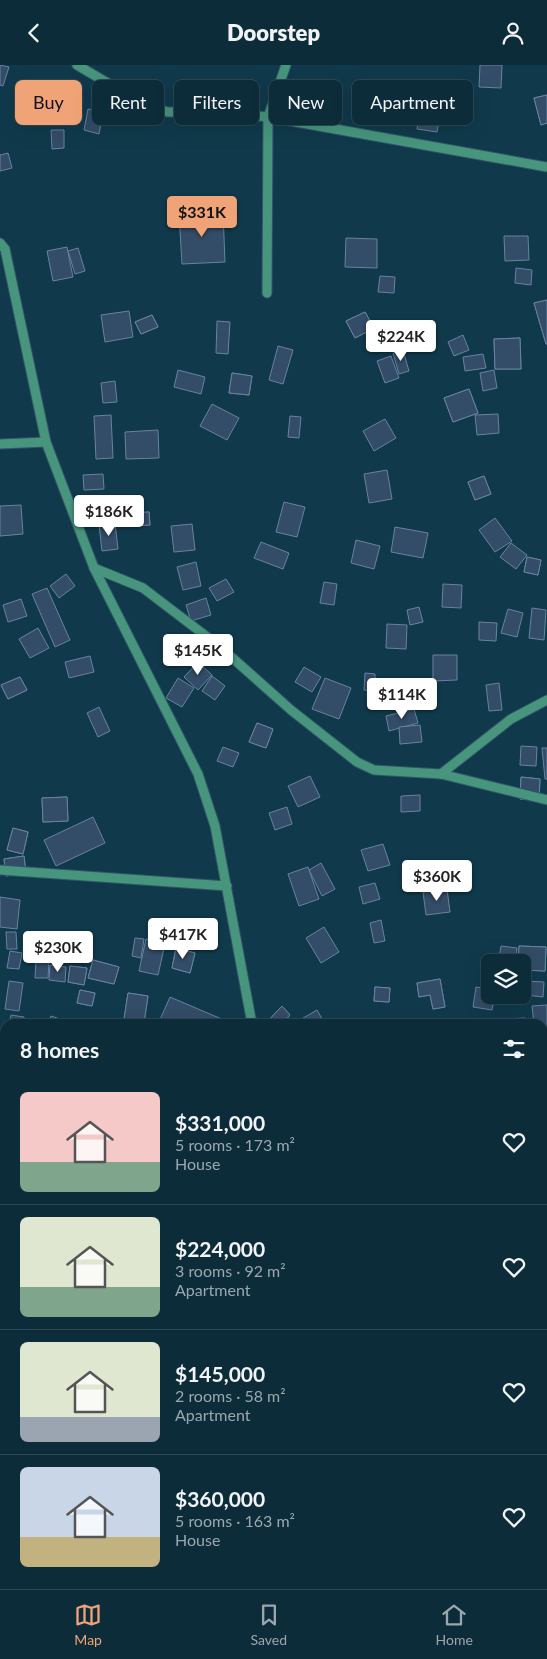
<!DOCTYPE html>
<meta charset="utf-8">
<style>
:root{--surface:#0c2c39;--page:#1a3844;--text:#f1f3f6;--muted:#9aa7ae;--line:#2c4853;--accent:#efa377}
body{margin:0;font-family:Lato,sans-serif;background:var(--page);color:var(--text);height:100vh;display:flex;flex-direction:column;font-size:19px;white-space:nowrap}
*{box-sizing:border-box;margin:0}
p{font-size:16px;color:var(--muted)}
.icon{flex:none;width:28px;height:28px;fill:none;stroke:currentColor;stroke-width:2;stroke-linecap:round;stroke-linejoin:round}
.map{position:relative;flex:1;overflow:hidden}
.details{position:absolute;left:0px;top:954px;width:548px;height:571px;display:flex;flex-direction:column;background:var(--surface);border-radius:15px 15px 0 0;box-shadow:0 5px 20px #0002,0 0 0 1px var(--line)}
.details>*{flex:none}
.hud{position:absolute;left:15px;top:15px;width:518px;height:45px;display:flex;gap:10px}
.tools{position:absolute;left:481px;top:889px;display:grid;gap:10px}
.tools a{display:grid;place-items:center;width:50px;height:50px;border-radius:8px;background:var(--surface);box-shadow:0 5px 20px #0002,0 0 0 1px var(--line);font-size:25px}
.price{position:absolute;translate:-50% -42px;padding:0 11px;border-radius:5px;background:#fff;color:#222;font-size:16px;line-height:32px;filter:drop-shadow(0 1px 2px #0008)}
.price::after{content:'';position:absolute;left:50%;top:30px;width:15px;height:11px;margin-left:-8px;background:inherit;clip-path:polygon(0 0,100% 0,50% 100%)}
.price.selected{background:var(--accent);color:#111}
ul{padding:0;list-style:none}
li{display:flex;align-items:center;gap:15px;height:125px;padding:0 20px}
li+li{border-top:1px solid var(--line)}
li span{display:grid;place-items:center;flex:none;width:140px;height:100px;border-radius:8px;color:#555}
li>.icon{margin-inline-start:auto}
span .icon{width:60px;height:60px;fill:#fffc;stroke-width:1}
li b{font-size:21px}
h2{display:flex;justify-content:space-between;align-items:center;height:60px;padding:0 20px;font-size:21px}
.tag{padding:0 18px;border-radius:8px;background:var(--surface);box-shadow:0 5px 20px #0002,0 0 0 1px var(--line);font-size:18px;line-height:45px}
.tag.selected{background:var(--accent);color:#111}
header{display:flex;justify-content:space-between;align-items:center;height:65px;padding:0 20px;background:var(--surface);font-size:22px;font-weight:800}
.tabs{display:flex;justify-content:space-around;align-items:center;height:70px;border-top:1px solid var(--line);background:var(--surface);font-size:14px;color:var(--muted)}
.tabs a{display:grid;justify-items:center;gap:2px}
.tabs .selected{color:var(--accent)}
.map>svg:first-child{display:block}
</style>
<header><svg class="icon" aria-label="back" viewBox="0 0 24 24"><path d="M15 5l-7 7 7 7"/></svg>Doorstep<svg class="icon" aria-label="person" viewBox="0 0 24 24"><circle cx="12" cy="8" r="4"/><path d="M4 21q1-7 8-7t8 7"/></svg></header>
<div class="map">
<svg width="547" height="1524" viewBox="0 0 547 1524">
<rect width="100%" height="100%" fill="#103a4c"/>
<g fill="#334c67" stroke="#6783a0">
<polygon points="0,0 9,2 3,21 0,20"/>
<polygon points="480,0 502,0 501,23 479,22"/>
<polygon points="547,30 547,58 541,60 534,33"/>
<polygon points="547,30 547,58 541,60 534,33"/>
<polygon points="70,32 71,50 50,51 48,33"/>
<polygon points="88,44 103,47 99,69 84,65"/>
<polygon points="420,47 440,50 437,67 417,64"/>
<polygon points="51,65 64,65 64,83 52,84"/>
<polygon points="8,88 12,103 0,106 0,90"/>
<polygon points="223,147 225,197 182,199 179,149"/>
<polygon points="504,171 528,171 529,195 505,196"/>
<polygon points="346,173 377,174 377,203 345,202"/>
<polygon points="67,182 73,212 53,216 47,186"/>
<polygon points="78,183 85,206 75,209 68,186"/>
<polygon points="516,203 532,205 531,220 515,218"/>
<polygon points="380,211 395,212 394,228 378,227"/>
<polygon points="547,235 547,279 546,279 534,238"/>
<polygon points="547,235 547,279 546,279 534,238"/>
<polygon points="129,246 133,272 105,277 101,250"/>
<polygon points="365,247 374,263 355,273 346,256"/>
<polygon points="365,247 374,263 355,273 346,256"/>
<polygon points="152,250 158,262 141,269 135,257"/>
<polygon points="152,250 158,262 141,269 135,257"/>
<polygon points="217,256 230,257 228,289 216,288"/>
<polygon points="424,260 430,275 418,280 411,266"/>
<polygon points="463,270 469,285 454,291 448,277"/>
<polygon points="520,273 521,304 495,304 494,274"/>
<polygon points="520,273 521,304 495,304 494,274"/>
<polygon points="278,281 293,285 283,319 269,315"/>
<polygon points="403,285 409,306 399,309 393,288"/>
<polygon points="483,289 486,303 465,306 463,292"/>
<polygon points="391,291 399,313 385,318 377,296"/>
<polygon points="178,305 205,312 201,329 174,322"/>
<polygon points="494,305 497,323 483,326 480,308"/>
<polygon points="232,308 252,311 249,330 229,328"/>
<polygon points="232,308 252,311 249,330 229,328"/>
<polygon points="115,316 117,337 103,338 101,318"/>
<polygon points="469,324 478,348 453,357 444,333"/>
<polygon points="469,324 478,348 453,357 444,333"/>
<polygon points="212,339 239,353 227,375 200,361"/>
<polygon points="498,349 499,368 477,370 475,350"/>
<polygon points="111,350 113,393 96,394 94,351"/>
<polygon points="290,351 301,352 299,373 288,372"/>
<polygon points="385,354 396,373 374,386 363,366"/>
<polygon points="158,365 159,393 126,394 125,367"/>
<polygon points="387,405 392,434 369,438 364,409"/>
<polygon points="103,409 104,424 84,425 83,410"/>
<polygon points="484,411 491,429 475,435 468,417"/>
<polygon points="484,411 491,429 475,435 468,417"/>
<polygon points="284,437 305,442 297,472 276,467"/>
<polygon points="21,440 23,469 0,471 0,441"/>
<polygon points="149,447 150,460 132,461 131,448"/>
<polygon points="149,447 150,460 132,461 131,448"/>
<polygon points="495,453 512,476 495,487 479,465"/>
<polygon points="115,458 118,484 102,486 99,460"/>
<polygon points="192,459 195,485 174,487 171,461"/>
<polygon points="395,462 428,468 423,493 391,487"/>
<polygon points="356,475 380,481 374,504 351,498"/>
<polygon points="261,477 289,488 283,504 254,493"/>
<polygon points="511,478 527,490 516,504 500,492"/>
<polygon points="527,492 541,495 538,510 524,507"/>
<polygon points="527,492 541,495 538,510 524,507"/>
<polygon points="196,497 201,521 183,525 177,502"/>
<polygon points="66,509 75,521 59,533 50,521"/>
<polygon points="226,514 234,527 217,536 209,523"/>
<polygon points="324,517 337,519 334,540 320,538"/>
<polygon points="443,519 462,520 461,543 442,542"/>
<polygon points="47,523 70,575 55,582 32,529"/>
<polygon points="206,533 211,550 191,556 186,540"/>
<polygon points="21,534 27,551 8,557 3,540"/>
<polygon points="419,542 423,557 410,560 407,545"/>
<polygon points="532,543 546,545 544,575 529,573"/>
<polygon points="508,544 523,548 517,572 501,568"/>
<polygon points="479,557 497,558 496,576 479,575"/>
<polygon points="387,559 407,560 406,584 386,583"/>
<polygon points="38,563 49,583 30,593 19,574"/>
<polygon points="433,590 457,590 457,615 433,616"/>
<polygon points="90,591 94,607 69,613 65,597"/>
<polygon points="198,597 212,610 198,625 184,612"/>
<polygon points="304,602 321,612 312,627 295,617"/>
<polygon points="365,608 375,609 375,626 364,625"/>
<polygon points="212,611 225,621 215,635 202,626"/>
<polygon points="20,612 27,625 8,634 1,620"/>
<polygon points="20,612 27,625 8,634 1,620"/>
<polygon points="178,613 194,623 182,642 166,633"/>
<polygon points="325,613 351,623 339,654 312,644"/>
<polygon points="499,618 502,645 489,646 486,620"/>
<polygon points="99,642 110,666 98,672 87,648"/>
<polygon points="414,644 418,658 389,666 386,651"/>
<polygon points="257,658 273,664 266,683 249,677"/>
<polygon points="257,658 273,664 266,683 249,677"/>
<polygon points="420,660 422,677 400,679 399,662"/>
<polygon points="521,681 537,682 536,701 520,700"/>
<polygon points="223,682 239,688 233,702 217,696"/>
<polygon points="542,683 547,683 547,714 545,714"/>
<polygon points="310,711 320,732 298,742 288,721"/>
<polygon points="521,712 540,714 539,735 520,734"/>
<polygon points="521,712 540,714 539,735 520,734"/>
<polygon points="420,730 420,746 401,747 401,731"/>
<polygon points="67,732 68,756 43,757 42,733"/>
<polygon points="67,732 68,756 43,757 42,733"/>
<polygon points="287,742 292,759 275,765 269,748"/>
<polygon points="93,752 105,778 56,801 44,775"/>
<polygon points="13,763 28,767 23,789 7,785"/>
<polygon points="13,763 28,767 23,789 7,785"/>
<polygon points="383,779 390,800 368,806 361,785"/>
<polygon points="24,791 26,808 6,811 4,794"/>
<polygon points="24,791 26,808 6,811 4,794"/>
<polygon points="321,798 335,824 322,831 309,805"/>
<polygon points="308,802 319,834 299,841 288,809"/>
<polygon points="428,805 429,825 412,825 411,806"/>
<polygon points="375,818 380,834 363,839 359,822"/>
<polygon points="447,824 450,847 426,850 423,827"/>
<polygon points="0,832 20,835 17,864 0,862"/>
<polygon points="381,855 385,876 374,878 370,858"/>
<polygon points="324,862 339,887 321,898 306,873"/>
<polygon points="6,867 16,867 17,884 7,884"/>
<polygon points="37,873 52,874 51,893 36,892"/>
<polygon points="135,873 144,874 141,893 132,891"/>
<polygon points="146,874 165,879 158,910 139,906"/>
<polygon points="501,881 517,883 515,896 499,894"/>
<polygon points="519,881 546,882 545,906 522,905 522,898 518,898"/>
<polygon points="519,881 546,882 545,906 522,905 522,898 518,898"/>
<polygon points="176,883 195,888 190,908 172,903"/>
<polygon points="176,883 195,888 190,908 172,903"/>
<polygon points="10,886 22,888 19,904 7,903"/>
<polygon points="36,894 49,895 48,913 35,913"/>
<polygon points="93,895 119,902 114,919 88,913"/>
<polygon points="93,895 119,902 114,919 88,913"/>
<polygon points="50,900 66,902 65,917 49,915"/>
<polygon points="70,901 87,903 84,920 68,917"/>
<polygon points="70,901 87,903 84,920 68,917"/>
<polygon points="440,914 445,942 433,944 430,930 419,932 417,918"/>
<polygon points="440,914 445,942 433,944 430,930 419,932 417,918"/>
<polygon points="9,916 23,918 19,946 5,944"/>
<polygon points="526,916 544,917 543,932 525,930"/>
<polygon points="375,922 390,923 389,937 374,936"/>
<polygon points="375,922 390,923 389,937 374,936"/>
<polygon points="476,922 490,924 490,930 495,930 492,945 473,942"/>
<polygon points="80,925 95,928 92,941 77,938"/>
<polygon points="80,925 95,928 92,941 77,938"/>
<polygon points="128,928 148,931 144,958 124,954"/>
<polygon points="128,928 148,931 144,958 124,954"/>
<polygon points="170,932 224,955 223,959 158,959"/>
<polygon points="547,940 547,963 542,963 542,959 534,959 532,941"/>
<polygon points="282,941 290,950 282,959 270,959 268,956"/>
<polygon points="282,941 290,950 282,959 270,959 268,956"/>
<polygon points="317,945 325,959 293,959"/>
<polygon points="11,950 24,952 23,959 9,959"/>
<polygon points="51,951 66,956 65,959 48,959"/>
<polygon points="525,953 525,959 506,959 506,954"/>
<polygon points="0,978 5,979 5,1003 0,1002"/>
<polygon points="0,978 5,979 5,1003 0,1002"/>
<polygon points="0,1047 5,1048 5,1072 0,1071"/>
<polygon points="2,1329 5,1330 5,1353 0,1351 0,1333"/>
<polygon points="542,1389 547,1396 547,1409 543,1412"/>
<polygon points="145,1520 167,1520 170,1523 141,1524"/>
<rect x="333" y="1520" width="27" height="4"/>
<rect x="333" y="1520" width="27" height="4"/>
<polygon points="454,1520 480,1520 479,1524 465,1524"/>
<polygon points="454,1520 480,1520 479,1524 465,1524"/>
</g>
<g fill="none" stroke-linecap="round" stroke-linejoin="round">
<defs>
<g id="minor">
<polyline points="77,0 145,40 168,47 218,47 268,52 547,102"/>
<polyline points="0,178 5,184 46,377 94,503 198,709 215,761 252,959"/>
<polyline points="267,228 268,52 286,0"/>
<polyline points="0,379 46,377"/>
<polyline points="94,503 143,523 219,581 291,645 357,697 374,705 441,709 547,735"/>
<polyline points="441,709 511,654 547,635"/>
<polyline points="0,805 227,821"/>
<polyline points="542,1255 547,1259"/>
<polyline points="0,1408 5,1414"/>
<polyline points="0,1495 5,1502"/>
<polyline points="20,1520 23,1524"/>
<polyline points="89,1520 92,1524"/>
<polyline points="300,1520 300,1524"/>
</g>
</defs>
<use href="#minor" stroke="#305667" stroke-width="11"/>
<use href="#minor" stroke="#47957d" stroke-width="9"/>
</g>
</svg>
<div class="tools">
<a><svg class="icon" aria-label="layers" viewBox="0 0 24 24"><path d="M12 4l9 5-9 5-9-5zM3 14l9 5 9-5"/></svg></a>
</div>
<b class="price selected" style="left:202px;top:173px">$331K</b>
<b class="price" style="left:401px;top:297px">$224K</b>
<b class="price" style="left:109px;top:472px">$186K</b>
<b class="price" style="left:198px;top:611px">$145K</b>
<b class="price" style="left:402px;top:655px">$114K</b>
<b class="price" style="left:437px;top:837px">$360K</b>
<b class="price" style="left:183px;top:895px">$417K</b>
<b class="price" style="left:58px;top:908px">$230K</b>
<div class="hud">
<a class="tag selected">Buy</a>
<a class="tag">Rent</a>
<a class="tag">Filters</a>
<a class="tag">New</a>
<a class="tag">Apartment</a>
</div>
<section class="details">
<h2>8 homes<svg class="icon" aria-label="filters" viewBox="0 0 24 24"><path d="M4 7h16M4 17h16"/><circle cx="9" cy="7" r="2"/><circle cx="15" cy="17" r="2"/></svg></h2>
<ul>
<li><span style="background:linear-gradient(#f6c9c9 70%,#7fa58c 0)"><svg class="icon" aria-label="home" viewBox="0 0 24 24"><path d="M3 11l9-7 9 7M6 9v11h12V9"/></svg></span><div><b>$331,000</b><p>5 rooms · 173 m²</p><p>House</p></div><svg class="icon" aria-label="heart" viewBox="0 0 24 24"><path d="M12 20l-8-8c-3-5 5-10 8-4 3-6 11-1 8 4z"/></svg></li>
<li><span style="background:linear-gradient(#dfe7d0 70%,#7fa58c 0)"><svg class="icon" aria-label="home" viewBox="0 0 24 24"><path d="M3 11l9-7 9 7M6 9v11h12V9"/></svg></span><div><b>$224,000</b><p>3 rooms · 92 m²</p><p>Apartment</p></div><svg class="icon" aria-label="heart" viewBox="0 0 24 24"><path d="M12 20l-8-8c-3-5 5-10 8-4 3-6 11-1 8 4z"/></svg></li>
<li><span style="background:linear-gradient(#dfe7d0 75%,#9aa5b1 0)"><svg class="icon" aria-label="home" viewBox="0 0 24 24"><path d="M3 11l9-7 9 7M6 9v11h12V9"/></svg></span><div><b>$145,000</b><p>2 rooms · 58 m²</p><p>Apartment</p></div><svg class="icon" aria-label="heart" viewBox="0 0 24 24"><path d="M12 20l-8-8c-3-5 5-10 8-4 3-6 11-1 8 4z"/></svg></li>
<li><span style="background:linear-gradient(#c9d6e8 70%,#c2b280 0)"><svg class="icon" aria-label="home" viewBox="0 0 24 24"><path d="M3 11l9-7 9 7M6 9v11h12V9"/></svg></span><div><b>$360,000</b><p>5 rooms · 163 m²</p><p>House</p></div><svg class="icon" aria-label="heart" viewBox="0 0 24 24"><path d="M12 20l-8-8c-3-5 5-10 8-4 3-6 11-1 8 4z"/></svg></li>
</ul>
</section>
</div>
<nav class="tabs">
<a class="selected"><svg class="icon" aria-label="map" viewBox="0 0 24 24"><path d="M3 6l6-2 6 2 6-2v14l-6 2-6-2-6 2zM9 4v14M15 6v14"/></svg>Map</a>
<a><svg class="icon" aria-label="saved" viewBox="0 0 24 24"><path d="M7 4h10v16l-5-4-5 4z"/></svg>Saved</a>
<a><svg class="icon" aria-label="home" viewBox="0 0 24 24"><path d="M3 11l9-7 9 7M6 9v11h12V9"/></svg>Home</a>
</nav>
